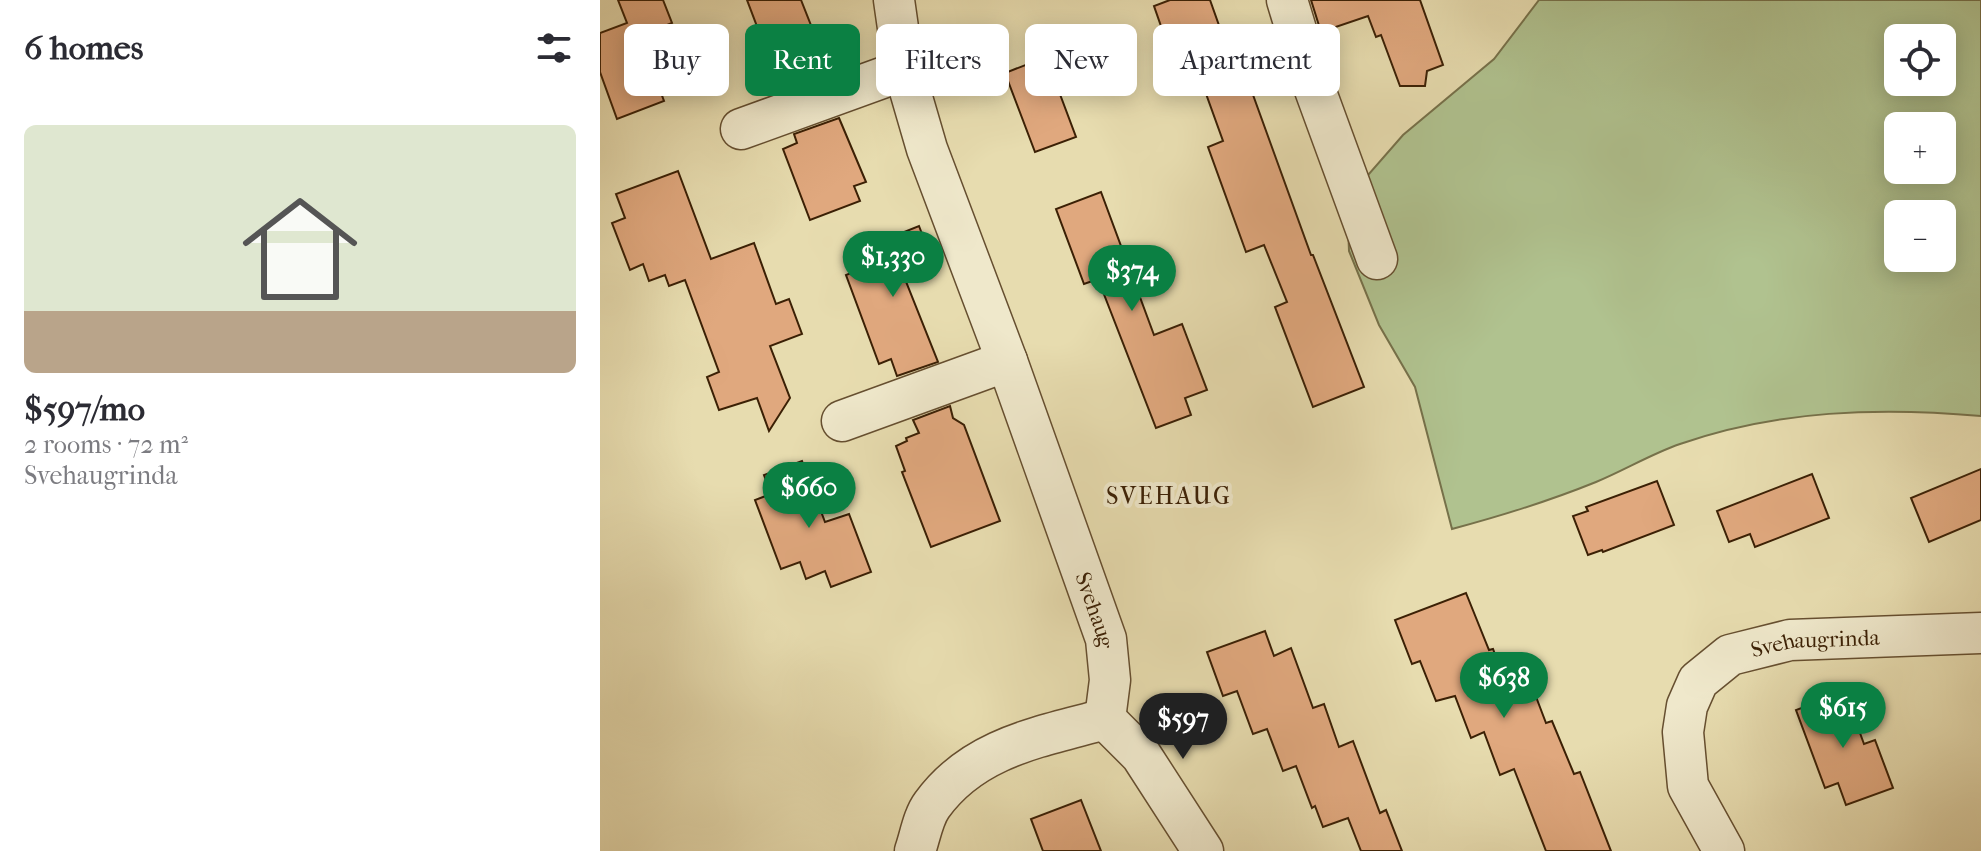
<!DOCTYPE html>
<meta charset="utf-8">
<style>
:root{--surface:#fff;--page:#f2f2f3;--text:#2b2b33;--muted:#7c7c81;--accent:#0b8043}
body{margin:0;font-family:"IM FELL French Canon",serif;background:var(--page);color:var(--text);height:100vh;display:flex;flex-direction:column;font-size:30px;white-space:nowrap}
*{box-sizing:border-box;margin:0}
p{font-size:26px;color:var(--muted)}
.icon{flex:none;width:44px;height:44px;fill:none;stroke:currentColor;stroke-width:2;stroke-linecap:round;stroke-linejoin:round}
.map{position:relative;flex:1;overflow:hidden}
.panel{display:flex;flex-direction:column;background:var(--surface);width:600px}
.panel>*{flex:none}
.guide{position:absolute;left:24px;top:24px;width:760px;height:72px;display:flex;gap:16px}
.tools{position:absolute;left:1284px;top:24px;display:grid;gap:16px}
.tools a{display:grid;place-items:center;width:72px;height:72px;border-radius:12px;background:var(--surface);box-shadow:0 4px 20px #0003;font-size:40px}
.price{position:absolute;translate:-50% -68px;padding:0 18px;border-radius:28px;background:var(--accent);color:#fff;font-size:26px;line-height:52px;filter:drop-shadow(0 2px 4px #0008)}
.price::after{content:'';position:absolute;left:50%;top:48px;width:24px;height:18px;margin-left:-12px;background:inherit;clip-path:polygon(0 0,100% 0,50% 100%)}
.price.selected{background:#222;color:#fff}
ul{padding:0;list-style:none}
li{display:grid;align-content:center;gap:16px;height:424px;padding:0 24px}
li span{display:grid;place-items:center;height:248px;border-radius:12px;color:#555}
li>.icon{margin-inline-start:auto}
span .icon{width:144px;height:144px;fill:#fffc;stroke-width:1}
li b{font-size:34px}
h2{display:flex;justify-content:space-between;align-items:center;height:96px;padding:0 24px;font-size:34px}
.pill{padding:0 28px;border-radius:12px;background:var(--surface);box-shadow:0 4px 20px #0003;font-size:28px;line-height:72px}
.pill.selected{background:var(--accent);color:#fff}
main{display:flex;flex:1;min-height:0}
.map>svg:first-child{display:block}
</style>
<main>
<section class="panel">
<h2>6 homes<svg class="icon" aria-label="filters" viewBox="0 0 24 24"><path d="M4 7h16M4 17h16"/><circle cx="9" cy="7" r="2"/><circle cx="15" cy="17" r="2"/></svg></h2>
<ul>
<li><span style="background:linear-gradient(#dfe7d0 75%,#b9a48a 0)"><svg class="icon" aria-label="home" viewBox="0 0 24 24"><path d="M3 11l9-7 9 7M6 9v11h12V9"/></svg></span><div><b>$597/mo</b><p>2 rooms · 72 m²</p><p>Svehaugrinda</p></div></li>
</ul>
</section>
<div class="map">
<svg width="1381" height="851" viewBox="0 0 1381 851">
<rect width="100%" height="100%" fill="#e7dcaf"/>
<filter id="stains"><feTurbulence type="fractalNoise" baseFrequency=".0025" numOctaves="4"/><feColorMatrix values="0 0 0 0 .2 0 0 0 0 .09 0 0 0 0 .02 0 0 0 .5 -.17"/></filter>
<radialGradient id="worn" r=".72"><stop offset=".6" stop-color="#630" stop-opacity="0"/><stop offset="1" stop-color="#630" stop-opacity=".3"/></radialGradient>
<path fill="#b0c28f" stroke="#76714a" stroke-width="2" fill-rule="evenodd" d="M939,0H1381V416C1280,407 1177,410 1080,444C1051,454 1025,470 996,482C949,501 901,516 852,529L815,387L779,325L749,251L747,199L803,135L894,59ZM1298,38H1342V82H1298ZM1298,126H1342V170H1298ZM1298,214H1342V258H1298Z"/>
<g fill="#e0a87e" stroke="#3b2005" stroke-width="2">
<polygon points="18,0 63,0 72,23 40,36 64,101 17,119 0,72 0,33 27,23"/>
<polygon points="147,0 201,0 227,66 196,78 188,59 172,66"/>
<polygon points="570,0 610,0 632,62 640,59 711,255 713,255 764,387 713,407 675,307 687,302 664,245 646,252 608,147 623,141 601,80 595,82 582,48 570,52 554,6"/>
<polygon points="711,0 820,0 843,65 827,71 825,86 800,86 781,35 776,37 768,16 721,32"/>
<polygon points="446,57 476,137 435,152 405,73"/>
<polygon points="239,118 266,182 254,186 260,201 210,220 183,149 197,143 194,134"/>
<polygon points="78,171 111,259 154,243 176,304 189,299 202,334 170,346 190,398 169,431 157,398 119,410 107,377 119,372 85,280 69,286 65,275 49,281 43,264 30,270 12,223 25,218 16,194"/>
<polygon points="501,192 554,335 582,324 607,390 585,398 591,415 556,428 498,279 484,284 456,209"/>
<polygon points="319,226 335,268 305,279 338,362 297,376 291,359 279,364 246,275 256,271 249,254"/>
<polygon points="350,406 353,418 364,425 400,521 331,547 302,472 305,471 296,446 307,441 306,438 319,433 313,420"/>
<polygon points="202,461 225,522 249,514 271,572 231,587 225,571 206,579 200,562 181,569 155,500 171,494 164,475"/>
<polygon points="1381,469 1381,520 1329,542 1311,498"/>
<polygon points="1212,474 1229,518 1155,547 1150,534 1129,542 1117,511"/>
<polygon points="1057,481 1074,525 1003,552 1002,550 988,555 973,516 988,511 986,507"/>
<polygon points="866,593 889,650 893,649 900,668 922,660 946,723 952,721 974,774 980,772 1011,851 946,851 914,769 900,775 884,732 871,738 855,696 836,701 820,661 812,664 795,620"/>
<polygon points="665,631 674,656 691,648 713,708 724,704 739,747 753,741 780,813 786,810 802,851 761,851 748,818 723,827 715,806 712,808 696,766 683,771 667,729 653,734 637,691 623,696 607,652"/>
<polygon points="1245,692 1264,744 1275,740 1293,788 1246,805 1238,783 1225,788 1196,710"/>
<polygon points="481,800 501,851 443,851 431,819"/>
</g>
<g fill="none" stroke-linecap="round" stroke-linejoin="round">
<defs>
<g id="minor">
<path id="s1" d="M294,0L304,70L327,149L407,361L506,639L510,680L505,719"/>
<polyline points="687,0 710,76 777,259"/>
<polyline points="141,129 304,70"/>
<polyline points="242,421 407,361"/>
<polyline points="505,719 541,755 603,851"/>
<path d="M315,851C320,837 323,817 332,805C374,747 440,737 505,719"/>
<path id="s2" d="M1124,851L1088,786L1083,732L1087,706L1098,681L1130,655L1190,640L1381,633"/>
</g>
</defs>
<use href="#minor" stroke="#664f30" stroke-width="43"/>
<use href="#minor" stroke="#efe8cb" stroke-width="40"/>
</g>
<g text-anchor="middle" stroke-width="8" stroke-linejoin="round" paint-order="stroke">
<g font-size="22" fill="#3b2005" stroke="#efe8cb">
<text dy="8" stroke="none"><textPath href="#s1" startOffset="644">Svehaug</textPath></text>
<text dy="8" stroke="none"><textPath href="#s2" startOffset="310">Svehaugrinda</textPath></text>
</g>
<g font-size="24" letter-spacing="2" fill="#3b2005" stroke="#efe8cb">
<text x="569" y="504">SVEHAUG</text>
</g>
</g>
<rect width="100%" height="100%" filter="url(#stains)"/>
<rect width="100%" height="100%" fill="url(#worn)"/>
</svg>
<div class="tools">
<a><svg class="icon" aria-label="locate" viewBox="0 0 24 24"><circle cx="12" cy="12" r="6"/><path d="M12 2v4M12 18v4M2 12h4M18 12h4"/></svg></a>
<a>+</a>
<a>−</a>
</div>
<b class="price" style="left:293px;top:299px">$1,330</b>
<b class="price" style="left:532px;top:313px">$374</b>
<b class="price" style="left:209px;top:530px">$660</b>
<b class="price" style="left:904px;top:720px">$638</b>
<b class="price" style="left:1243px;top:750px">$615</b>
<b class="price selected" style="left:583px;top:761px">$597</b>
<div class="guide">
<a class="pill">Buy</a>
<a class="pill selected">Rent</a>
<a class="pill">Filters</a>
<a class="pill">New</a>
<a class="pill">Apartment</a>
</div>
</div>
</main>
